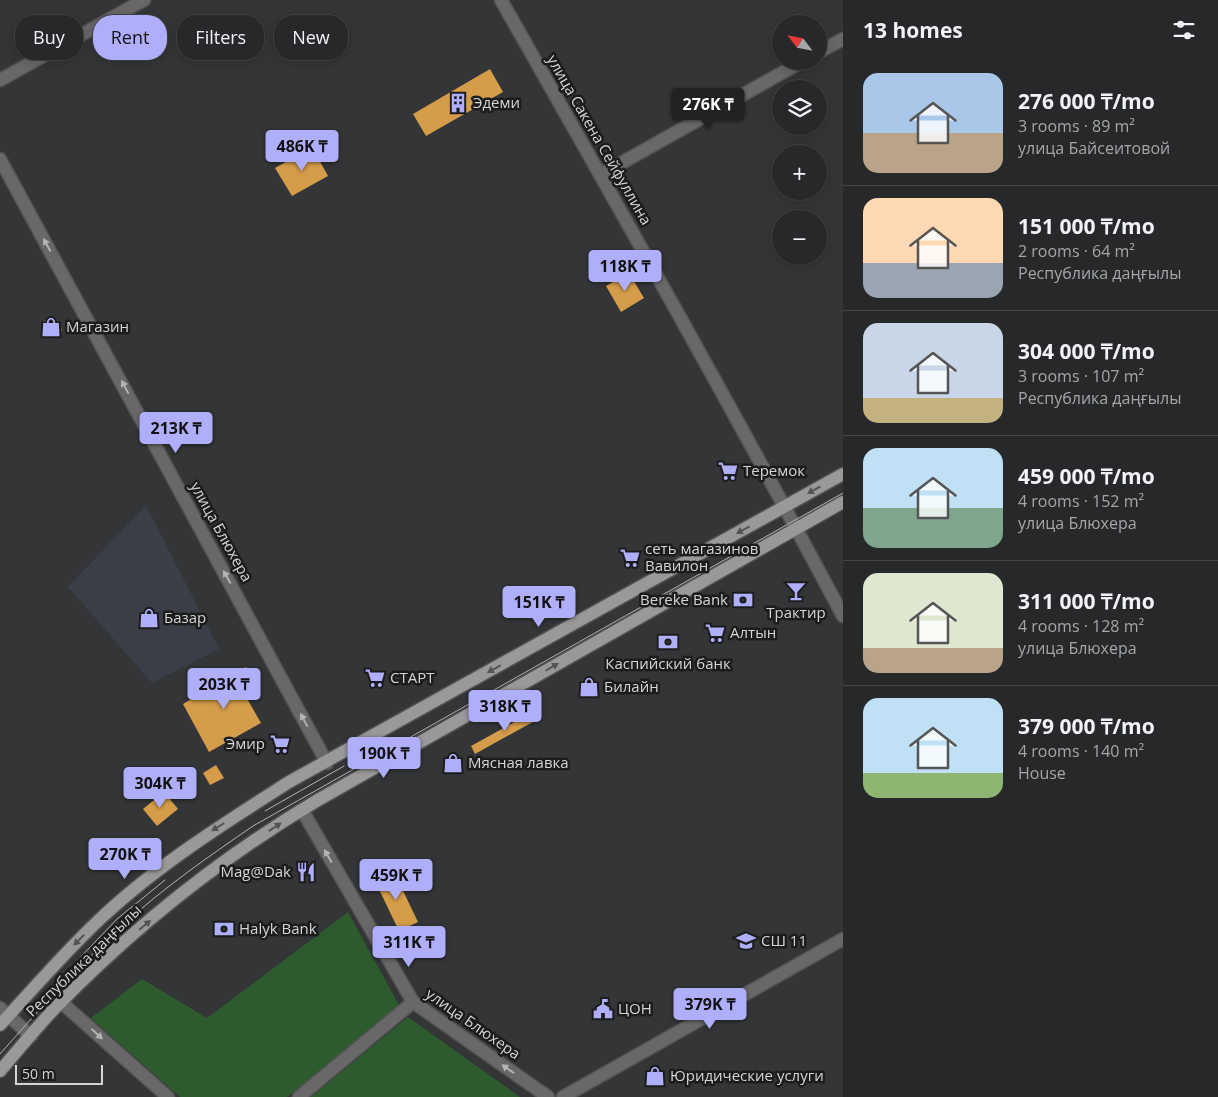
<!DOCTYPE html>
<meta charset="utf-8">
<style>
:root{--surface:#272829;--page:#333435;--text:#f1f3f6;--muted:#a4a6a8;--line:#434446;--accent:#aeaefb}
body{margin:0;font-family:"Open Sans",sans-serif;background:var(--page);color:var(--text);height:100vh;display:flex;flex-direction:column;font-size:19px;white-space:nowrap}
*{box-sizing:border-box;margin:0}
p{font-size:16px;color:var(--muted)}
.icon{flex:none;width:28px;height:28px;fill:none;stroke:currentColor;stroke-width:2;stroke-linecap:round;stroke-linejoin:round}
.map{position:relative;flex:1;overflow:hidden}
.sheet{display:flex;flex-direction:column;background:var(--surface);width:375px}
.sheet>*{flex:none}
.banner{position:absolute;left:15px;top:15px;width:475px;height:45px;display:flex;gap:10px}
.needle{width:32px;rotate:302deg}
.fabs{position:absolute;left:772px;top:15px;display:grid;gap:10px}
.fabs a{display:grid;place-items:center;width:55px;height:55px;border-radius:50%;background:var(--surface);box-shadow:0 2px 12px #0003,0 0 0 1px var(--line);font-size:25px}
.scale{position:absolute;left:15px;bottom:12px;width:88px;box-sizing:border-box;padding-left:5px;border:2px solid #d5d5d7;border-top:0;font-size:14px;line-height:18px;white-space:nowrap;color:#d5d5d7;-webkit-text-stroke:4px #1c1c1d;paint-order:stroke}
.price{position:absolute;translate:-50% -42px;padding:0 11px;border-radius:5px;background:var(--accent);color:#111;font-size:16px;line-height:32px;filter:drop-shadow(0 1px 2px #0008)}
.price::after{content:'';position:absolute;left:50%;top:30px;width:15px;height:11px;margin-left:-8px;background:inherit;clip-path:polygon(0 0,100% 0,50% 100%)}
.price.on{background:#222;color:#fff}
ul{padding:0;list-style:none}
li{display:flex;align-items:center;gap:15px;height:125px;padding:0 20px}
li+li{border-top:1px solid var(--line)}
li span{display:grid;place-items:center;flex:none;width:140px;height:100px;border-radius:15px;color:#555}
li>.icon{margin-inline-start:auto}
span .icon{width:60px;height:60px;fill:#fffc;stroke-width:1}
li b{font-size:21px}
h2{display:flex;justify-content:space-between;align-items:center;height:60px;padding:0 20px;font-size:21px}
.chip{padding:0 18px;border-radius:20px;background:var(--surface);box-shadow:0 2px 12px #0003,0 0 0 1px var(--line);font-size:18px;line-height:45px}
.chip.on{background:var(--accent);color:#111}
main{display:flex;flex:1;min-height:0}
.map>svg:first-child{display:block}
</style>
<main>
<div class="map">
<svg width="843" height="1097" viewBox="0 0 843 1097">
<rect width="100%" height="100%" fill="#343537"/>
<polygon fill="#3b3e46" points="146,505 219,649 152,683 68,587"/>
<g fill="#2d5b2e">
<polygon points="348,912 400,1007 287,1097 180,1097 91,1018 142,979 207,1018"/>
<polygon points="408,1017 520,1097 311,1097"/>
</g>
<g fill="#d59d4a">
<polygon points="490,69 503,92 426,136 413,114"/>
<polygon points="312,147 328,176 292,196 275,168"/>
<polygon points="629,273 644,298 621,312 606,286"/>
<polygon points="52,316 62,330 50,338 41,323"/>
<polygon points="246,667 257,687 245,695 261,723 209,752 183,704"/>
<polygon points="536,710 540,718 475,754 471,746"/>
<polygon points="216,765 224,778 210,785 203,773"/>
<polygon points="164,792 178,809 157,826 143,809"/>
<polygon points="394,872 418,922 399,931 375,881"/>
</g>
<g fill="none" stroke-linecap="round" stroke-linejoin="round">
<defs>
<g id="minor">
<path d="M501,0C617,204 733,409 843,616"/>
<polyline points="819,52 843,39"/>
<polyline points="0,80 144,0"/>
<polyline points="0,159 327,763"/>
<polyline points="600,175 803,61"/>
<polyline points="302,810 413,1002 548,1097"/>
<polyline points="61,1002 168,1097"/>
<polyline points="0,1008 31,1036"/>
<polyline points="299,1097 413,1002"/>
<polyline points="563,1097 843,939"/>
</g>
<g id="major">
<path d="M0,1025C32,990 64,953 99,920C156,866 223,824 289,782L843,474"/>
<path d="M0,1071C18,1050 36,1028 55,1008C133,928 222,857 318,800L843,502"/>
</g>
</defs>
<use href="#minor" stroke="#515254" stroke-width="15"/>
<use href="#major" stroke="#515254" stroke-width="15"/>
<use href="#minor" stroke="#696767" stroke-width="12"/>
<use href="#major" stroke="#9b9899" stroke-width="12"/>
<g stroke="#b3b3b5" stroke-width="1">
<polyline points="265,811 344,766"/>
<polyline points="75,963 117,919 165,880"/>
<path d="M0,1054C39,1010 79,965 123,925C163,888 208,857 253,826L843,493"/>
</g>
</g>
<defs><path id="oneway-solid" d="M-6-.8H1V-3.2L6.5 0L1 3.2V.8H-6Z" transform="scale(1.25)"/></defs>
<g fill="#b5b4b5">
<use href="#oneway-solid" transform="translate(47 245) rotate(-119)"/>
<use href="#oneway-solid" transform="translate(125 387) rotate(-118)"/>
<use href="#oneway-solid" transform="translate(227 577) rotate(-119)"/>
<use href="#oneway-solid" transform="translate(304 720) rotate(-118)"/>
<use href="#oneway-solid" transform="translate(328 856) rotate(-120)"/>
<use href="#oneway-solid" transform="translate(97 1034) rotate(43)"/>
<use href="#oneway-solid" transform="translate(508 1069) rotate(-145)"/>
</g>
<g fill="#555455">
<use href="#oneway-solid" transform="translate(814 490) rotate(151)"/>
<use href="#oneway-solid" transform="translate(743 530) rotate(151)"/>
<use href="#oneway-solid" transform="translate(552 667) rotate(-30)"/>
<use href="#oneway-solid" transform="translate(494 669) rotate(151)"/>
<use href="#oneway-solid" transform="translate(218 827) rotate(148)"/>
<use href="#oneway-solid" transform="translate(275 827) rotate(-33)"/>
<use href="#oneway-solid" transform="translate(145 925) rotate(-40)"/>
<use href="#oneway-solid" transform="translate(79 940) rotate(134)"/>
</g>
<defs>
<symbol id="building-bare" viewBox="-9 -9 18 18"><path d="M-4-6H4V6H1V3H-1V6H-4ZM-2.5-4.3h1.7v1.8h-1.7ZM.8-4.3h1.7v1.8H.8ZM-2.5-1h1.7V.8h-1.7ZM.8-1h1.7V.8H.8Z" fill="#aeaefb" stroke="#1c1c1d" stroke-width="2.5" paint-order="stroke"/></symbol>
<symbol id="shop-bare" viewBox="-9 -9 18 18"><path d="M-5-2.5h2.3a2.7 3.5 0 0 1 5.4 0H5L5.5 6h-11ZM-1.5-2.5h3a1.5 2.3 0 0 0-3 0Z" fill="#aeaefb" stroke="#1c1c1d" stroke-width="2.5" paint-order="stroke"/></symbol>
<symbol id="supermarket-bare" viewBox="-9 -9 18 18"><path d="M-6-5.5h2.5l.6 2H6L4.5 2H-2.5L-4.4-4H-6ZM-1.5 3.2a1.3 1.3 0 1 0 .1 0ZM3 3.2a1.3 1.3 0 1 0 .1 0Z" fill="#aeaefb" stroke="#1c1c1d" stroke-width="2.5" paint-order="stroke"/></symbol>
<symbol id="bar-bare" viewBox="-9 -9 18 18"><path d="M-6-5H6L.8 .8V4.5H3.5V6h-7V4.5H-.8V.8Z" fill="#aeaefb" stroke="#1c1c1d" stroke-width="2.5" paint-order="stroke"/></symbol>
<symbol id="bank-bare" viewBox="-9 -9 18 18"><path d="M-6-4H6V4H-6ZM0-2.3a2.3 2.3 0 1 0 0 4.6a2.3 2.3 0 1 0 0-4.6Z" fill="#aeaefb" stroke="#1c1c1d" stroke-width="2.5" paint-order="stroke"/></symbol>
<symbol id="restaurant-bare" viewBox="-9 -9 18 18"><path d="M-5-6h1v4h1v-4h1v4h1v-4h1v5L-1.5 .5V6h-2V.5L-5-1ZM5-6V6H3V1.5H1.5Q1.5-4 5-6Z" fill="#aeaefb" stroke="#1c1c1d" stroke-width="2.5" paint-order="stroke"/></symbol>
<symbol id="school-bare" viewBox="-9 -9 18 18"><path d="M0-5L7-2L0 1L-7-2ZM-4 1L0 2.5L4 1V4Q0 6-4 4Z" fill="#aeaefb" stroke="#1c1c1d" stroke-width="2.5" paint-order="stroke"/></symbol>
<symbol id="civic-bare" viewBox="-9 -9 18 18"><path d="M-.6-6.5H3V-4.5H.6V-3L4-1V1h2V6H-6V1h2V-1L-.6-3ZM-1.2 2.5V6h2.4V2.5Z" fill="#aeaefb" stroke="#1c1c1d" stroke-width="2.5" paint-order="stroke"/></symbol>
</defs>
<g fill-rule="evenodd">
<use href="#building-bare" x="444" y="89" width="28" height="28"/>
<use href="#shop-bare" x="37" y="313" width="28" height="28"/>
<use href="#supermarket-bare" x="714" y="457" width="28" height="28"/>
<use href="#supermarket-bare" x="616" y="544" width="28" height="28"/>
<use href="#bar-bare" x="782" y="577" width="28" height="28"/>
<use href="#bank-bare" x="729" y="586" width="28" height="28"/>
<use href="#shop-bare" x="135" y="604" width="28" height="28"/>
<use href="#supermarket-bare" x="701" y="619" width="28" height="28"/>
<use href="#bank-bare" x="654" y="628" width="28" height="28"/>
<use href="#supermarket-bare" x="361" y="664" width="28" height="28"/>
<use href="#shop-bare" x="575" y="673" width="28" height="28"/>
<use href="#supermarket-bare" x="266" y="730" width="28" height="28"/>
<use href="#shop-bare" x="439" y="749" width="28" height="28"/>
<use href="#restaurant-bare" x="292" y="858" width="28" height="28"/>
<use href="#bank-bare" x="210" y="915" width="28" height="28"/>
<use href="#school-bare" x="732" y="927" width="28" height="28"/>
<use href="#civic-bare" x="589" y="995" width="28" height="28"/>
<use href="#shop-bare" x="641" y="1062" width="28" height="28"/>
</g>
<g text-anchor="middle" stroke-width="5" stroke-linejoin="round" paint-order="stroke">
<g font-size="15" fill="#d5d5d7" stroke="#1c1c1d" text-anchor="start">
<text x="473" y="108">Эдеми</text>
<text x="66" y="332">Магазин</text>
<text x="743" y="476">Теремок</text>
<text x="645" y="554">сеть магазинов<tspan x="645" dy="17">Вавилон</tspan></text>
<text x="728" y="605" text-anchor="end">Bereke Bank</text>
<text x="796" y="618" text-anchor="middle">Трактир</text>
<text x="164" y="623">Базар</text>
<text x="730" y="638">Алтын</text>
<text x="668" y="669" text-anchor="middle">Каспийский банк</text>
<text x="390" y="683">СТАРТ</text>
<text x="604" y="692">Билайн</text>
<text x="265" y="749" text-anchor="end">Эмир</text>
<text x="468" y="768">Мясная лавка</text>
<text x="291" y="877" text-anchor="end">Mag@Dak</text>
<text x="239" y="934">Halyk Bank</text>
<text x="761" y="946">СШ 11</text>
<text x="618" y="1014">ЦОН</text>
<text x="670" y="1081">Юридические услуги</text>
</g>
<g font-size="15" fill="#d5d5d7" stroke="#1c1c1d">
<text transform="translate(599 140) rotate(60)" y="5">улица Сакена Сейфуллина</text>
<text transform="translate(221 532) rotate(61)" y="5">улица Блюхера</text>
<text transform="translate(84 961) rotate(-44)" y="5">Республика даңғылы</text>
<text transform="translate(473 1024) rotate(35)" y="5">улица Блюхера</text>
</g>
</g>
</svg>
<div class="fabs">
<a><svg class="needle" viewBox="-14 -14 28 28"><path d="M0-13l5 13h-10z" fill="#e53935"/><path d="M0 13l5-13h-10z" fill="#a4a6a8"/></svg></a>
<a><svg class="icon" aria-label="layers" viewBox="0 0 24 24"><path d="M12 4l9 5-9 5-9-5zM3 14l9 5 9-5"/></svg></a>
<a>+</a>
<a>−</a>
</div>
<div class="scale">50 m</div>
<b class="price on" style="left:708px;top:130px">276K ₸</b>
<b class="price" style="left:302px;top:172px">486K ₸</b>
<b class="price" style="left:625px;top:292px">118K ₸</b>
<b class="price" style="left:176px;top:454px">213K ₸</b>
<b class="price" style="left:539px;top:628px">151K ₸</b>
<b class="price" style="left:224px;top:710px">203K ₸</b>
<b class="price" style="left:505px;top:732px">318K ₸</b>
<b class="price" style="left:384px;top:779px">190K ₸</b>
<b class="price" style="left:160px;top:809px">304K ₸</b>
<b class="price" style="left:125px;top:880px">270K ₸</b>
<b class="price" style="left:396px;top:901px">459K ₸</b>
<b class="price" style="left:409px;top:968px">311K ₸</b>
<b class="price" style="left:710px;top:1030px">379K ₸</b>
<div class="banner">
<a class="chip">Buy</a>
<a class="chip on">Rent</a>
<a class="chip">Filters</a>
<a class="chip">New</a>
</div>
</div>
<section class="sheet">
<h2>13 homes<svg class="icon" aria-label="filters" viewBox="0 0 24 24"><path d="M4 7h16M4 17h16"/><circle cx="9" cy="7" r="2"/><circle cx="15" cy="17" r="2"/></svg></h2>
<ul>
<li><span style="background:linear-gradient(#a9c7e8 60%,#b9a48a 0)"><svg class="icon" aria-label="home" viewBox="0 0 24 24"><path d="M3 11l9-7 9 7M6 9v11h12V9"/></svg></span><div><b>276 000 ₸/mo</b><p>3 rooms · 89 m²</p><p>улица Байсеитовой</p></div></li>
<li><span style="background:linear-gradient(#ffd9b3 65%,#9aa5b1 0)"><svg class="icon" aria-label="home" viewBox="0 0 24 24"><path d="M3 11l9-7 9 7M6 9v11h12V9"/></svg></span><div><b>151 000 ₸/mo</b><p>2 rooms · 64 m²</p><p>Республика даңғылы</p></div></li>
<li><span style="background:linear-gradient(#c9d6e8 75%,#c2b280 0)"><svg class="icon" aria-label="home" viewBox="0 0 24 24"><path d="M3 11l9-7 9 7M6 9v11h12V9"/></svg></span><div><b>304 000 ₸/mo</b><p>3 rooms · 107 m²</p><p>Республика даңғылы</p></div></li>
<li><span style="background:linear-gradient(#bfe0f5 60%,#7fa58c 0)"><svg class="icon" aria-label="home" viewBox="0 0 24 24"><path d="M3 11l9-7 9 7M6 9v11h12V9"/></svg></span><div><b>459 000 ₸/mo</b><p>4 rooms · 152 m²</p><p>улица Блюхера</p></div></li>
<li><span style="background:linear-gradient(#dfe7d0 75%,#b9a48a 0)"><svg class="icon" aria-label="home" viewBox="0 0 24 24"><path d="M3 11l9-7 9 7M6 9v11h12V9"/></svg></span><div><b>311 000 ₸/mo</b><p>4 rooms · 128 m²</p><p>улица Блюхера</p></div></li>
<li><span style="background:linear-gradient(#bfe0f5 75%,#8fb573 0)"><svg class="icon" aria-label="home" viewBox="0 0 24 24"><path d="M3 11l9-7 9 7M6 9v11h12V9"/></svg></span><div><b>379 000 ₸/mo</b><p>4 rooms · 140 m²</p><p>House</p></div></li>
</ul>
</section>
</main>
